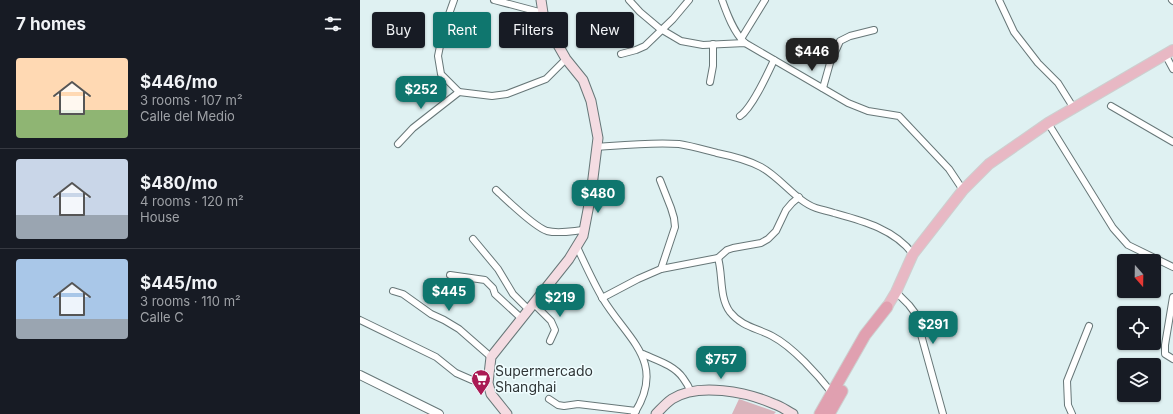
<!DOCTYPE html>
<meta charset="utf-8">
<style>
:root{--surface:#171b24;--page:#242831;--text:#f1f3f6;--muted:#9ea1a6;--line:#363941;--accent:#0f766e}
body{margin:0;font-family:Inter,sans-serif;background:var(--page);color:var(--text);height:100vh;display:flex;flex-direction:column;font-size:15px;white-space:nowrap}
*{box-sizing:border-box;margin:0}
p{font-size:13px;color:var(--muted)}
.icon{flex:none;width:22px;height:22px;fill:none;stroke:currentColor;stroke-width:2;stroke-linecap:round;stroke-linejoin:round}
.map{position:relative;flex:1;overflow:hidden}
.sheet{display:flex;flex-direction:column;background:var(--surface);width:360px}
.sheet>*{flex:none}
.banner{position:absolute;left:12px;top:12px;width:380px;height:36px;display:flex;gap:8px}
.needle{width:26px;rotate:160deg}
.tools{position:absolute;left:757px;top:254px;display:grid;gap:8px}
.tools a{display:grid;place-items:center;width:44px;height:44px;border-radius:4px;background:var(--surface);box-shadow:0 1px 3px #0004;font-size:20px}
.price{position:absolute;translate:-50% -34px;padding:0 9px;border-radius:8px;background:var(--accent);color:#fff;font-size:13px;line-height:26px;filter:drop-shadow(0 1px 2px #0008)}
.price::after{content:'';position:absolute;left:50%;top:24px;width:12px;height:9px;margin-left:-6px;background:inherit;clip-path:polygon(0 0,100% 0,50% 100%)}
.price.on{background:#222;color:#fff}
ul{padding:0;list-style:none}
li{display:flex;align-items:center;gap:12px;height:100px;padding:0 16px}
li+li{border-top:1px solid var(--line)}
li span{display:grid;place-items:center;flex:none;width:112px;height:80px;border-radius:4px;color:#555}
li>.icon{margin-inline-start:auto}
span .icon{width:48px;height:48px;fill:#fffc;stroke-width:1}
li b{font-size:17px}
h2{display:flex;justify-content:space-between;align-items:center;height:48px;padding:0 16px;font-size:17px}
.chip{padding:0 14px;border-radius:4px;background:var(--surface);box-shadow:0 1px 3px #0004;font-size:14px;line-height:36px}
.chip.on{background:var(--accent);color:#fff}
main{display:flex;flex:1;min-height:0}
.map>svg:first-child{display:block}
</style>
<main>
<section class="sheet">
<h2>7 homes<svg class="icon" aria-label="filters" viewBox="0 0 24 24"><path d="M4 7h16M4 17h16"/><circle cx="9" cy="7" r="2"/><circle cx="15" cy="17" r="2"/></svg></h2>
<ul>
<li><span style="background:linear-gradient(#ffd9b3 65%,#8fb573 0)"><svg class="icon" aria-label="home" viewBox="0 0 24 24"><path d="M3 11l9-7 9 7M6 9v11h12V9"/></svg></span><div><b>$446/mo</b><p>3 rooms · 107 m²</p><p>Calle del Medio</p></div></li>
<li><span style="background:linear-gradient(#c9d6e8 70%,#9aa5b1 0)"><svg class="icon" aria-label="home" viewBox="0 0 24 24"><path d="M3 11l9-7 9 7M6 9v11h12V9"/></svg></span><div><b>$480/mo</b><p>4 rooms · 120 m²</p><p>House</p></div></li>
<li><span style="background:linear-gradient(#a9c7e8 75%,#9aa5b1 0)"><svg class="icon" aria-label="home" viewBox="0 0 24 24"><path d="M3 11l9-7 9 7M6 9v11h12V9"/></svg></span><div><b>$445/mo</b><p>3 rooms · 110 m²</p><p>Calle C</p></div></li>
</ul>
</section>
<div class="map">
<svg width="813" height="414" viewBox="0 0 813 414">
<rect width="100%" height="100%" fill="#dff1f2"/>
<polygon fill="#d8b3bb" points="379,399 416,412 414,414 372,414"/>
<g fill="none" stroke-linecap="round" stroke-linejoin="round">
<defs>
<g id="minor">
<polyline points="94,0 83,31 78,56 81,74 99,92 132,96 147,94 186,79 206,59"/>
<polyline points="134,0 183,13"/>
<polyline points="269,0 280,12 299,28 321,41 343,45 385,43 488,103 508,111 539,116 589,169 603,190"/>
<path d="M362,0C367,14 374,33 385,43"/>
<polyline points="639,0 654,32 678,63 698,83 713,107"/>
<polyline points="812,0 813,1"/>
<polyline points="381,39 405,0"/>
<polyline points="261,54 276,50 285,46 313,19 329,0"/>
<polyline points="805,54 813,69"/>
<polyline points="350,82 353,66 353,44"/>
<polyline points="463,88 470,63 480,41 490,36 514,30"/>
<polyline points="751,106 813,142"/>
<path d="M380,116C392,108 407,75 414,60"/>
<polyline points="688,123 753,228 768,245 813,267"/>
<polyline points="38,144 53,128 99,92"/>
<path d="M237,147C264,145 292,142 319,144C332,146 345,150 357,153C372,156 388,160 401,167C421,178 436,201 456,208C462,210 468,211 474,213C503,221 534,229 553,254"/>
<polyline points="300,180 311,208 314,218 315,227 301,269"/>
<path d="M136,190C147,200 174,227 187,231C199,234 212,231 224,230"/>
<polyline points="113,239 138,269 153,294 168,309"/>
<path d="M217,247C225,264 233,282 243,299C268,340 307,362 274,414"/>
<path d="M358,258C363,275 359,297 370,312C382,327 397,328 412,336C433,347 458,375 472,393"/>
<polyline points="90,275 125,280 133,288 135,294 161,318"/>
<polyline points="33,291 43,294 71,314 84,320 99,329 131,357"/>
<polyline points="536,292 549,305 555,313 583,414"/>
<polyline points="813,297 805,345 805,354 813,359"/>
<polyline points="242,298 278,279 301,269 358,258 367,250 373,248 401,243 408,239 416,231 426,210 432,203 439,197"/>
<polyline points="173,303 191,321 195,330 190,341"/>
<polyline points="0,320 76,357 96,373 112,380 128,383"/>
<path d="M283,354C296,360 314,365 323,378C326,382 329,387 331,392"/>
<polyline points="189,399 198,405 204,406 218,404 276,411"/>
<polyline points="712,414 708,405 707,381 729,326"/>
</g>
<polyline id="tertiary" points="0,375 79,414"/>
<g id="secondary">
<polyline points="147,414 131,394 128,383 131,357 209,259 223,236 231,194 238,138 231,101 223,80 206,59 194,38 183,13 181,0"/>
<path d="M296,414C301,409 306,403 312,399C338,382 387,392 414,404C421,406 427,411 433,414"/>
</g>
<polyline id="primary" points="527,307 536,292 553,254 603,190 629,164 688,123 813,50"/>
<g id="trunk">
<polyline points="460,414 505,335 527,307"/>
<polyline points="469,414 482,391"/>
</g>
</defs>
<use href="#minor" stroke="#677778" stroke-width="8"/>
<use href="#tertiary" stroke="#677778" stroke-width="10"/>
<use href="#secondary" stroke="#677778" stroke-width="11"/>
<use href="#primary" stroke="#cdcfcf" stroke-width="12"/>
<use href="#trunk" stroke="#cdcfcf" stroke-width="13"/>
<use href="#minor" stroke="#fff" stroke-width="6"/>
<use href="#tertiary" stroke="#fff" stroke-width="8"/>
<use href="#secondary" stroke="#f4dce2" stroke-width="9"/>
<use href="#primary" stroke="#e8b8c4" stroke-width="10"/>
<use href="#trunk" stroke="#e0a0b0" stroke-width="11"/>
</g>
<defs>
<symbol id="supermarket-pin" viewBox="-11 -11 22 30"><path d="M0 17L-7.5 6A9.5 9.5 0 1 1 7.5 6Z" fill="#aa1a54" stroke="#effdff"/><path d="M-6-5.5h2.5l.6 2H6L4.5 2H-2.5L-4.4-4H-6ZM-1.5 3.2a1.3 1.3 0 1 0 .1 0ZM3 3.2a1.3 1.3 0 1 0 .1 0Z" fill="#fff"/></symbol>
</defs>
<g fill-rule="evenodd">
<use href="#supermarket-pin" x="110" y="368" width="22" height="30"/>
</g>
<g text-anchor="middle" stroke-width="3" stroke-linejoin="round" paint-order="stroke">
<g font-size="14" fill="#303637" stroke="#effdff" text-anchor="start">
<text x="135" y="376">Supermercado<tspan x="135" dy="16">Shanghai</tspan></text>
</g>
</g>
</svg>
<div class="tools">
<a><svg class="needle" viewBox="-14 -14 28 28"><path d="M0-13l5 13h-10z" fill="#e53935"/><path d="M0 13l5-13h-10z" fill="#9ea1a6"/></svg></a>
<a><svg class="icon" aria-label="locate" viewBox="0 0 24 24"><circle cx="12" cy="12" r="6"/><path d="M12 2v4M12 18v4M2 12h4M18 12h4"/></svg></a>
<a><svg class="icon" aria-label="layers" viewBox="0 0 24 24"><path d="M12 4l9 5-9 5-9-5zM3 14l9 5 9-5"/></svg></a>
</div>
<b class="price on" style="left:452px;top:72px">$446</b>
<b class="price" style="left:61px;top:110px">$252</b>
<b class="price" style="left:238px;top:214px">$480</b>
<b class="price" style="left:89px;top:312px">$445</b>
<b class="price" style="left:200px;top:318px">$219</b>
<b class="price" style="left:573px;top:345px">$291</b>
<b class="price" style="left:361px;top:380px">$757</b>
<div class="banner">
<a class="chip">Buy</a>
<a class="chip on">Rent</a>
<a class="chip">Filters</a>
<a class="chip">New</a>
</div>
</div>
</main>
